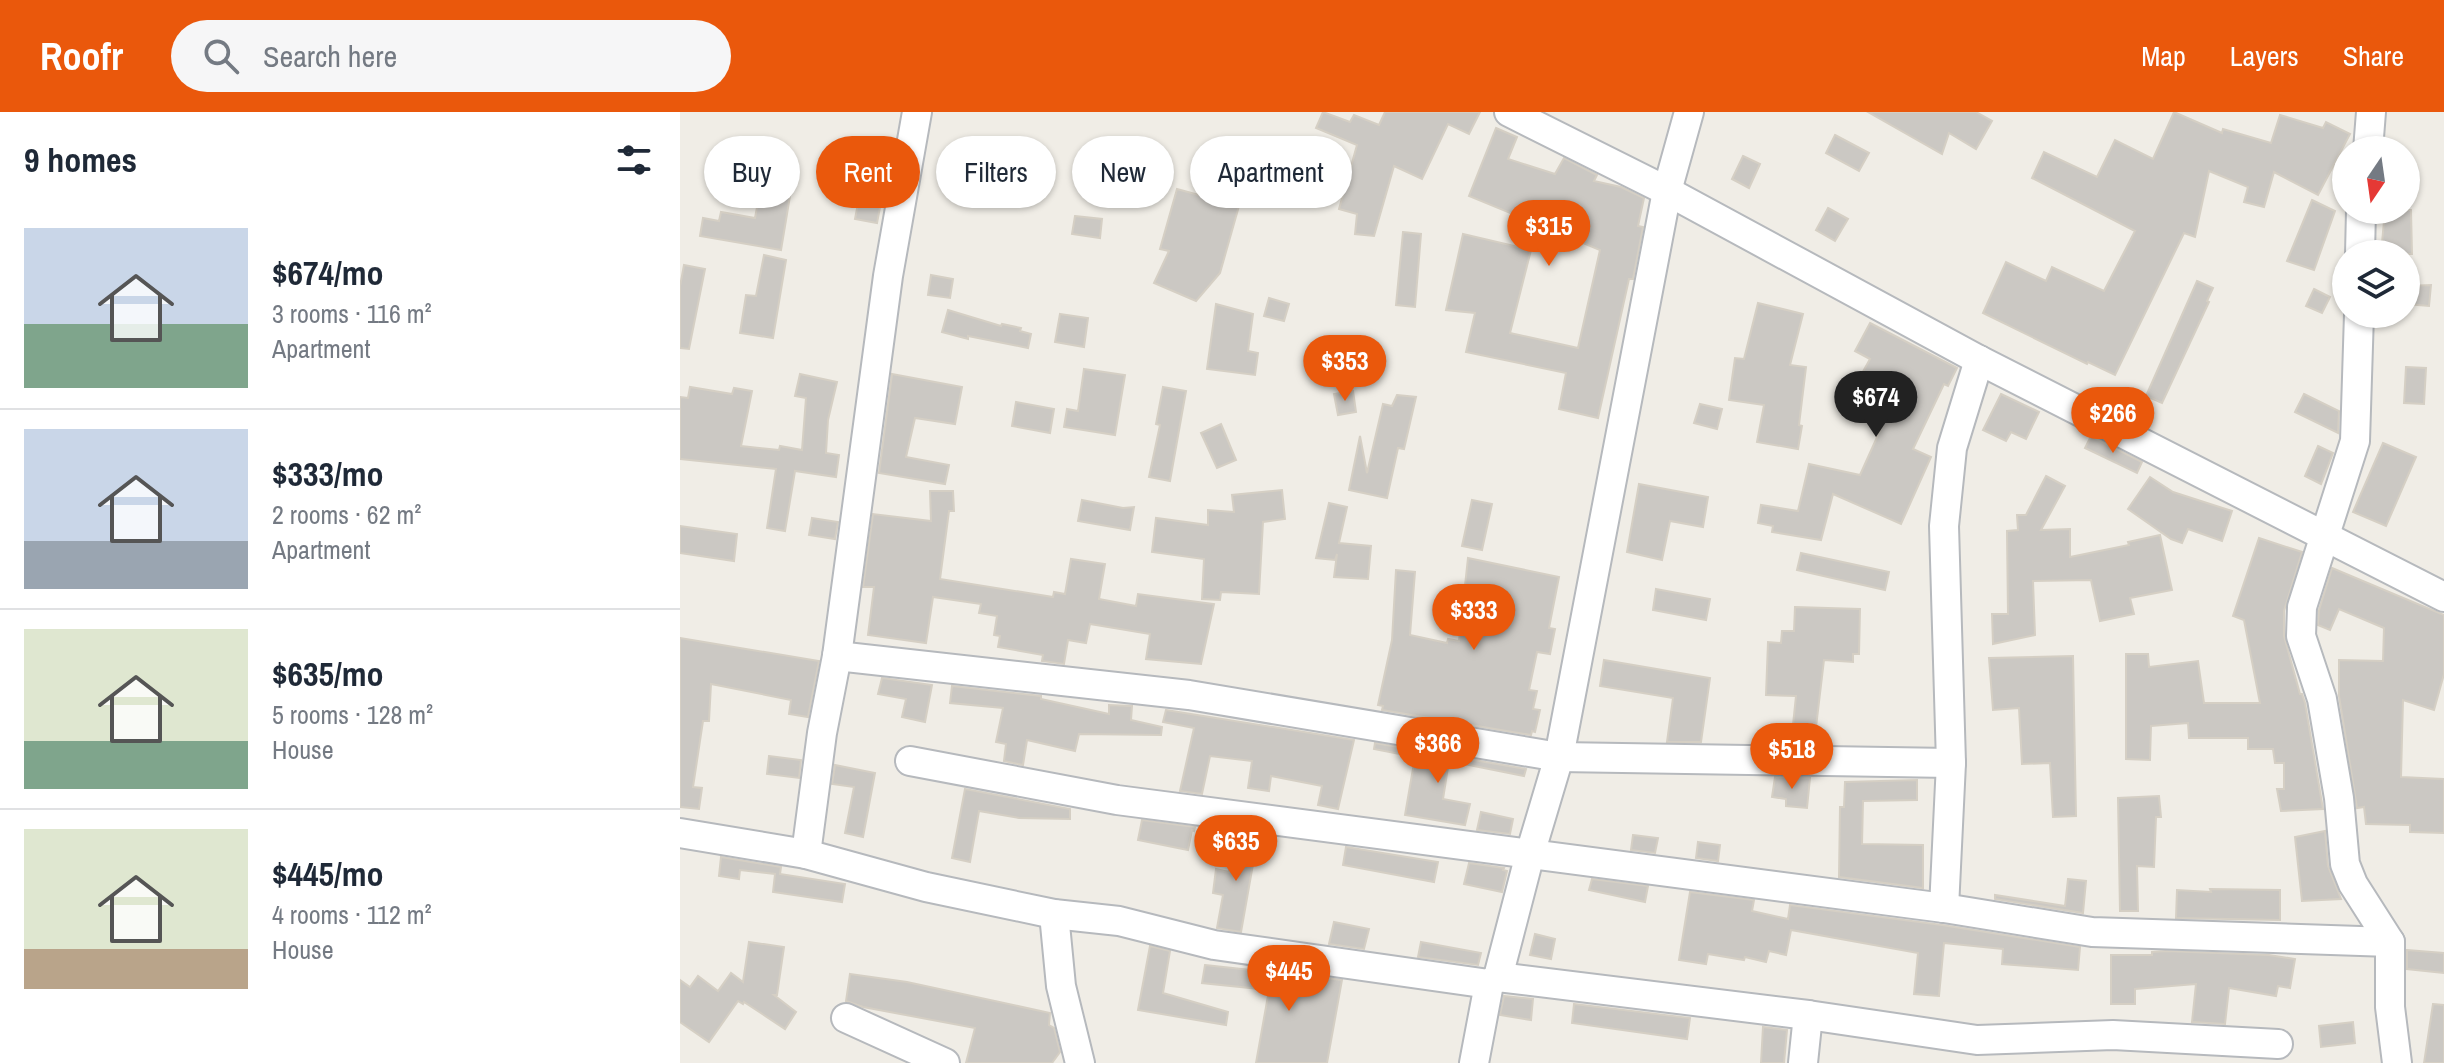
<!DOCTYPE html>
<meta charset="utf-8">
<style>
:root{--surface:#fff;--page:#f6f6f7;--text:#1f2937;--muted:#747a83;--line:#e0e1e3;--accent:#ea580c}
body{margin:0;font-family:"Archivo Narrow",sans-serif;background:var(--page);color:var(--text);height:100vh;display:flex;flex-direction:column;font-size:30px;white-space:nowrap}
*{box-sizing:border-box;margin:0}
p{font-size:26px;color:var(--muted)}
.icon{flex:none;width:44px;height:44px;fill:none;stroke:currentColor;stroke-width:2;stroke-linecap:round;stroke-linejoin:round}
.map{position:relative;flex:1;overflow:hidden}
.panel{display:flex;flex-direction:column;background:var(--surface);width:680px}
.panel>*{flex:none}
.hud{position:absolute;left:24px;top:24px;width:760px;height:72px;display:flex;gap:16px}
.needle{width:52px;rotate:193deg}
.controls{position:absolute;left:1652px;top:24px;display:grid;gap:16px}
.controls a{display:grid;place-items:center;width:88px;height:88px;border-radius:50%;background:var(--surface);box-shadow:0 2px 6px #0004;font-size:40px}
.price{position:absolute;translate:-50% -68px;padding:0 18px;border-radius:28px;background:var(--accent);color:#fff;font-size:26px;line-height:52px;filter:drop-shadow(0 2px 4px #0008)}
.price::after{content:'';position:absolute;left:50%;top:48px;width:24px;height:18px;margin-left:-12px;background:inherit;clip-path:polygon(0 0,100% 0,50% 100%)}
.price.selected{background:#222;color:#fff}
ul{padding:0;list-style:none}
li{display:flex;align-items:center;gap:24px;height:200px;padding:0 24px}
li+li{border-top:2px solid var(--line)}
li span{display:grid;place-items:center;flex:none;width:224px;height:160px;border-radius:0px;color:#555}
li>.icon{margin-inline-start:auto}
span .icon{width:96px;height:96px;fill:#fffc;stroke-width:1}
li b{font-size:34px}
h2{display:flex;justify-content:space-between;align-items:center;height:96px;padding:0 24px;font-size:34px}
.chip{padding:0 28px;border-radius:36px;background:var(--surface);box-shadow:0 2px 6px #0004;font-size:28px;line-height:72px}
.chip.selected{background:var(--accent);color:#fff}
header{display:flex;align-items:center;gap:48px;box-sizing:border-box;height:112px;padding:0 40px;background:var(--accent);color:#fff}
header strong{font-size:38px}
nav{display:flex;gap:44px;margin-inline-start:auto;font-size:28px}
.search{width:560px;height:72px;background:var(--page);display:flex;align-items:center;gap:20px;box-sizing:border-box;padding:0 28px;border-radius:44px;color:var(--muted);font-size:30px}
main{display:flex;flex:1;min-height:0}
.map>svg:first-child{display:block}
</style>
<header>
<strong>Roofr</strong>
<div class="search"><svg class="icon" aria-label="search" viewBox="0 0 24 24"><circle cx="10" cy="10" r="6"/><path d="M15 15l6 6"/></svg>Search here</div>
<nav><a>Map</a><a>Layers</a><a>Share</a></nav>
</header>
<main>
<section class="panel">
<h2>9 homes<svg class="icon" aria-label="filters" viewBox="0 0 24 24"><path d="M4 7h16M4 17h16"/><circle cx="9" cy="7" r="2"/><circle cx="15" cy="17" r="2"/></svg></h2>
<ul>
<li><span style="background:linear-gradient(#c9d6e8 60%,#7fa58c 0)"><svg class="icon" aria-label="home" viewBox="0 0 24 24"><path d="M3 11l9-7 9 7M6 9v11h12V9"/></svg></span><div><b>$674/mo</b><p>3 rooms · 116 m²</p><p>Apartment</p></div></li>
<li><span style="background:linear-gradient(#c9d6e8 70%,#9aa5b1 0)"><svg class="icon" aria-label="home" viewBox="0 0 24 24"><path d="M3 11l9-7 9 7M6 9v11h12V9"/></svg></span><div><b>$333/mo</b><p>2 rooms · 62 m²</p><p>Apartment</p></div></li>
<li><span style="background:linear-gradient(#dfe7d0 70%,#7fa58c 0)"><svg class="icon" aria-label="home" viewBox="0 0 24 24"><path d="M3 11l9-7 9 7M6 9v11h12V9"/></svg></span><div><b>$635/mo</b><p>5 rooms · 128 m²</p><p>House</p></div></li>
<li><span style="background:linear-gradient(#dfe7d0 75%,#b9a48a 0)"><svg class="icon" aria-label="home" viewBox="0 0 24 24"><path d="M3 11l9-7 9 7M6 9v11h12V9"/></svg></span><div><b>$445/mo</b><p>4 rooms · 112 m²</p><p>House</p></div></li>
</ul>
</section>
<div class="map">
<svg width="1764" height="951" viewBox="0 0 1764 951">
<rect width="100%" height="100%" fill="#f0ede6"/>
<g fill="#cbc8c3" stroke="#d5cfc4" stroke-width="2">
<polygon points="643,0 670,10 674,3 699,13 705,0 800,0 789,22 768,12 742,67 714,54 694,124 675,122 677,102 659,97 677,33 636,16"/>
<polygon points="1188,0 1296,0 1312,9 1296,37 1269,21 1262,42"/>
<polygon points="1494,0 1542,21 1543,17 1591,31 1600,3 1643,16 1646,10 1670,22 1638,83 1594,60 1584,95 1564,90 1568,75 1529,59 1515,125 1504,121 1435,263 1408,250 1407,252 1303,201 1326,150 1366,169 1372,155 1424,179 1455,119 1352,66 1364,40 1417,65 1435,28 1473,47"/>
<polygon points="816,16 837,25 828,47 875,62 884,46 917,63 914,69 941,75 964,86 958,114 963,115 953,167 949,167 918,306 879,297 886,261 786,240 795,201 766,198 783,122 851,138 830,221 898,236 920,138 789,84"/>
<polygon points="1155,23 1189,41 1179,59 1146,41"/>
<polygon points="1063,44 1080,52 1069,76 1052,67"/>
<polygon points="497,77 559,94 540,161 516,189 474,171 489,139 480,137"/>
<polygon points="80,79 110,84 101,138 20,124 23,106 39,109 41,100 75,106"/>
<polygon points="180,81 202,85 197,111 175,107"/>
<polygon points="1632,88 1655,99 1634,158 1607,149"/>
<polygon points="1148,96 1168,107 1155,129 1136,118"/>
<polygon points="1705,98 1731,98 1732,142 1701,142"/>
<polygon points="395,104 422,107 420,126 392,122"/>
<polygon points="723,120 741,122 735,195 716,193"/>
<polygon points="84,143 106,148 93,226 60,221 66,183 76,184"/>
<polygon points="4,153 25,157 9,237 0,236 0,174"/>
<polygon points="251,163 273,167 270,186 248,183"/>
<polygon points="1517,169 1533,176 1527,189 1529,190 1482,291 1466,284"/>
<polygon points="1751,173 1749,194 1726,192 1726,174"/>
<polygon points="1634,177 1650,185 1642,201 1626,194"/>
<polygon points="589,186 609,192 604,209 584,204"/>
<polygon points="1078,191 1123,202 1110,253 1126,255 1119,313 1122,314 1118,337 1077,330 1084,293 1049,288 1055,246 1064,247"/>
<polygon points="536,192 573,202 568,239 578,241 575,263 527,257"/>
<polygon points="268,198 321,214 322,212 341,216 340,219 351,222 348,236 288,224 288,227 262,220"/>
<polygon points="380,202 408,206 404,235 375,230"/>
<polygon points="1190,211 1277,256 1268,274 1264,272 1233,337 1251,345 1221,412 1153,382 1141,428 1092,420 1093,414 1078,411 1081,393 1118,399 1129,352 1180,363 1207,303 1170,283 1190,247 1175,239"/>
<polygon points="1726,255 1746,256 1744,292 1724,291"/>
<polygon points="404,257 445,263 435,323 384,315 387,297 398,299"/>
<polygon points="120,262 157,270 148,308 146,341 159,343 156,365 115,359 105,419 87,416 96,357 0,347 0,285 8,286 10,275 52,282 54,276 72,279 61,334 99,338 100,334 122,338 126,286 115,284"/>
<polygon points="212,262 282,275 275,312 235,306 226,345 269,353 265,372 199,361"/>
<polygon points="483,275 506,279 490,369 469,365 480,313 476,312"/>
<polygon points="673,279 676,300 658,303 654,282"/>
<polygon points="1321,282 1359,300 1346,327 1331,320 1326,329 1303,318"/>
<polygon points="1624,282 1659,299 1658,321 1615,300"/>
<polygon points="717,283 736,285 724,337 718,336 707,386 669,378 680,324 687,361 703,292 712,294"/>
<polygon points="336,290 374,297 370,321 332,314"/>
<polygon points="1020,292 1042,297 1037,317 1014,311"/>
<polygon points="541,312 556,348 537,356 521,321"/>
<polygon points="1411,324 1462,350 1457,361 1405,336"/>
<polygon points="1703,331 1736,345 1706,414 1673,400"/>
<polygon points="1638,334 1653,341 1641,372 1625,364"/>
<polygon points="1366,364 1385,374 1361,418 1390,417 1390,445 1449,433 1448,430 1480,423 1492,478 1450,486 1454,502 1420,509 1411,468 1353,469 1355,523 1313,532 1312,502 1328,502 1327,419 1338,418 1337,403 1346,403"/>
<polygon points="1470,365 1493,380 1552,399 1542,429 1508,417 1502,431 1491,427 1448,397"/>
<polygon points="959,372 1028,385 1023,415 990,409 982,448 947,440"/>
<polygon points="602,378 605,407 583,410 579,482 541,480 540,488 522,487 524,447 472,440 476,406 528,413 528,398 554,400 552,383"/>
<polygon points="250,379 273,379 274,399 269,399 260,467 373,485 374,480 385,482 391,447 425,452 419,487 456,494 458,482 534,492 521,552 466,547 470,522 410,512 406,531 388,528 384,552 362,549 363,543 318,535 320,524 314,523 317,504 299,501 301,492 253,485 246,531 188,523 194,475 183,475 193,402 251,409"/>
<polygon points="402,388 443,396 454,395 450,418 398,409"/>
<polygon points="792,388 812,392 802,438 782,434"/>
<polygon points="649,391 667,395 659,431 691,434 688,467 654,465 657,442 655,448 636,446"/>
<polygon points="132,406 158,410 155,427 129,423"/>
<polygon points="0,414 57,422 54,449 0,441"/>
<polygon points="1579,426 1622,440 1604,499 1604,524 1620,582 1622,582 1625,591 1643,697 1601,699 1597,677 1604,677 1604,651 1595,651 1593,637 1568,637 1568,626 1509,626 1508,611 1471,614 1470,648 1446,647 1446,542 1468,542 1469,555 1518,549 1524,591 1580,591 1564,508 1553,504"/>
<polygon points="1121,441 1209,460 1205,478 1117,458"/>
<polygon points="788,446 879,465 869,516 875,517 870,542 857,540 849,578 857,579 853,597 860,598 855,620 852,619 851,623 702,598 703,594 698,593 712,528 716,458 735,460 730,523 767,531 768,527 779,529"/>
<polygon points="1652,456 1764,503 1764,562 1754,598 1723,588 1721,665 1764,667 1764,721 1730,720 1730,713 1686,712 1684,695 1677,696 1659,584 1659,548 1703,549 1704,516 1659,497 1650,518 1638,513 1639,498"/>
<polygon points="976,477 1030,487 1026,508 973,498"/>
<polygon points="1115,495 1180,497 1179,542 1173,542 1173,550 1144,548 1134,632 1111,632 1116,584 1086,583 1088,530 1101,531 1102,519 1114,519"/>
<polygon points="0,526 139,549 128,605 109,602 111,588 31,572 29,609 23,609 13,675 22,676 19,697 0,695"/>
<polygon points="1393,544 1396,704 1373,705 1370,651 1342,652 1339,596 1313,598 1309,546"/>
<polygon points="924,548 1030,566 1021,630 987,630 993,586 920,574"/>
<polygon points="202,566 252,573 245,610 222,605 226,587 198,582"/>
<polygon points="272,574 361,584 361,587 429,602 429,593 452,594 451,608 482,615 481,623 399,622 395,639 347,628 343,653 324,649 326,632 316,630 323,596 270,591"/>
<polygon points="486,598 674,628 658,697 638,693 642,674 591,664 589,679 568,676 572,649 530,644 522,682 500,679 514,616 483,610"/>
<polygon points="695,631 846,657 844,664 769,649 763,687 790,692 785,713 725,703 735,645 694,637"/>
<polygon points="89,644 121,648 119,666 87,662"/>
<polygon points="155,653 195,661 183,725 165,721 174,675 152,672"/>
<polygon points="1095,665 1130,666 1127,696 1106,694 1106,687 1092,685"/>
<polygon points="1237,668 1237,688 1183,689 1182,732 1243,733 1243,776 1159,765 1160,695 1164,695 1165,670"/>
<polygon points="285,677 390,697 390,707 339,706 299,699 290,750 272,746"/>
<polygon points="1479,684 1481,705 1476,705 1474,755 1457,754 1458,799 1440,799 1438,686"/>
<polygon points="801,700 833,707 830,722 797,718"/>
<polygon points="462,708 515,715 514,719 512,718 508,738 458,728"/>
<polygon points="1645,719 1648,754 1661,787 1622,789 1615,725"/>
<polygon points="555,721 578,724 561,820 537,816 543,783 533,781 536,757 549,760"/>
<polygon points="953,723 978,726 975,741 951,738"/>
<polygon points="1018,730 1040,733 1038,749 1016,746"/>
<polygon points="666,735 758,750 754,770 663,753"/>
<polygon points="41,745 101,755 100,762 165,772 162,790 93,780 95,762 60,758 59,767 39,764"/>
<polygon points="789,751 824,756 823,758 827,759 822,780 784,772"/>
<polygon points="912,767 968,774 965,790 909,778"/>
<polygon points="1388,767 1406,769 1403,801 1315,787 1315,783 1385,794"/>
<polygon points="1530,777 1600,778 1600,808 1496,806 1497,778 1531,780"/>
<polygon points="1010,780 1074,788 1072,799 1108,807 1110,793 1262,813 1400,835 1398,858 1322,852 1323,837 1264,831 1259,884 1234,882 1238,841 1111,818 1106,843 1089,839 1086,850 1065,845 1064,848 1028,842 1026,852 999,848"/>
<polygon points="654,810 689,817 684,837 649,832"/>
<polygon points="855,822 875,827 871,847 850,843"/>
<polygon points="69,830 104,835 97,883 94,883 116,900 105,917 64,890 63,892 58,889 29,930 0,910 0,868 10,875 18,864 38,879 51,861 63,870"/>
<polygon points="741,830 801,841 798,853 738,845"/>
<polygon points="470,834 490,839 483,881 548,900 546,913 458,898"/>
<polygon points="1727,838 1764,841 1764,861 1727,857"/>
<polygon points="1485,839 1589,843 1615,847 1610,876 1598,874 1596,884 1549,876 1545,912 1512,910 1516,872 1455,877 1455,892 1431,892 1431,843 1472,843 1472,840"/>
<polygon points="525,853 662,868 647,951 576,951 589,878 522,871"/>
<polygon points="170,862 227,870 370,901 369,913 374,916 380,940 372,951 286,951 295,916 183,895 166,889"/>
<polygon points="824,884 853,887 851,908 820,903"/>
<polygon points="894,892 1010,906 1007,927 892,911"/>
<polygon points="1753,892 1764,893 1764,951 1744,951"/>
<polygon points="1673,910 1675,931 1641,935 1639,914"/>
<polygon points="1083,915 1107,918 1104,951 1081,951"/>
</g>
<g fill="none" stroke-linecap="round" stroke-linejoin="round">
<defs>
<g id="street">
<polyline points="829,0 987,79 1299,248 1764,485"/>
<polyline points="1688,38 1691,0"/>
<polyline points="1680,142 1681,98"/>
<polyline points="1679,202 1675,329 1622,495 1621,524 1642,587 1659,686 1665,752 1673,772 1710,830 1710,895 1717,951"/>
<polyline points="157,544 509,583 879,645 1271,651"/>
<polyline points="230,649 437,688 1264,796 1412,820 1710,830"/>
<polyline points="0,721 126,742 246,775 374,802 439,809 534,833 809,872"/>
<polyline points="126,742 142,621 157,544 208,164 237,0"/>
<polyline points="1264,796 1271,651 1264,414 1272,336 1299,248"/>
<polyline points="374,802 381,874 400,951"/>
<polyline points="818,865 1128,903 1297,928 1433,923 1598,932"/>
<polyline points="166,906 265,951"/>
<polyline points="794,951 809,872 818,865 850,742 879,645 987,79 1009,0"/>
<polyline points="1123,951 1128,903"/>
</g>
</defs>
<use href="#street" stroke="#b6b9bd" stroke-width="32"/>
<use href="#street" stroke="#fff" stroke-width="28"/>
</g>
</svg>
<div class="controls">
<a><svg class="needle" viewBox="-14 -14 28 28"><path d="M0-13l5 13h-10z" fill="#e53935"/><path d="M0 13l5-13h-10z" fill="#747a83"/></svg></a>
<a><svg class="icon" aria-label="layers" viewBox="0 0 24 24"><path d="M12 4l9 5-9 5-9-5zM3 14l9 5 9-5"/></svg></a>
</div>
<b class="price" style="left:869px;top:156px">$315</b>
<b class="price" style="left:665px;top:291px">$353</b>
<b class="price selected" style="left:1196px;top:327px">$674</b>
<b class="price" style="left:1433px;top:343px">$266</b>
<b class="price" style="left:794px;top:540px">$333</b>
<b class="price" style="left:758px;top:673px">$366</b>
<b class="price" style="left:1112px;top:679px">$518</b>
<b class="price" style="left:556px;top:771px">$635</b>
<b class="price" style="left:609px;top:901px">$445</b>
<div class="hud">
<a class="chip">Buy</a>
<a class="chip selected">Rent</a>
<a class="chip">Filters</a>
<a class="chip">New</a>
<a class="chip">Apartment</a>
</div>
</div>
</main>
